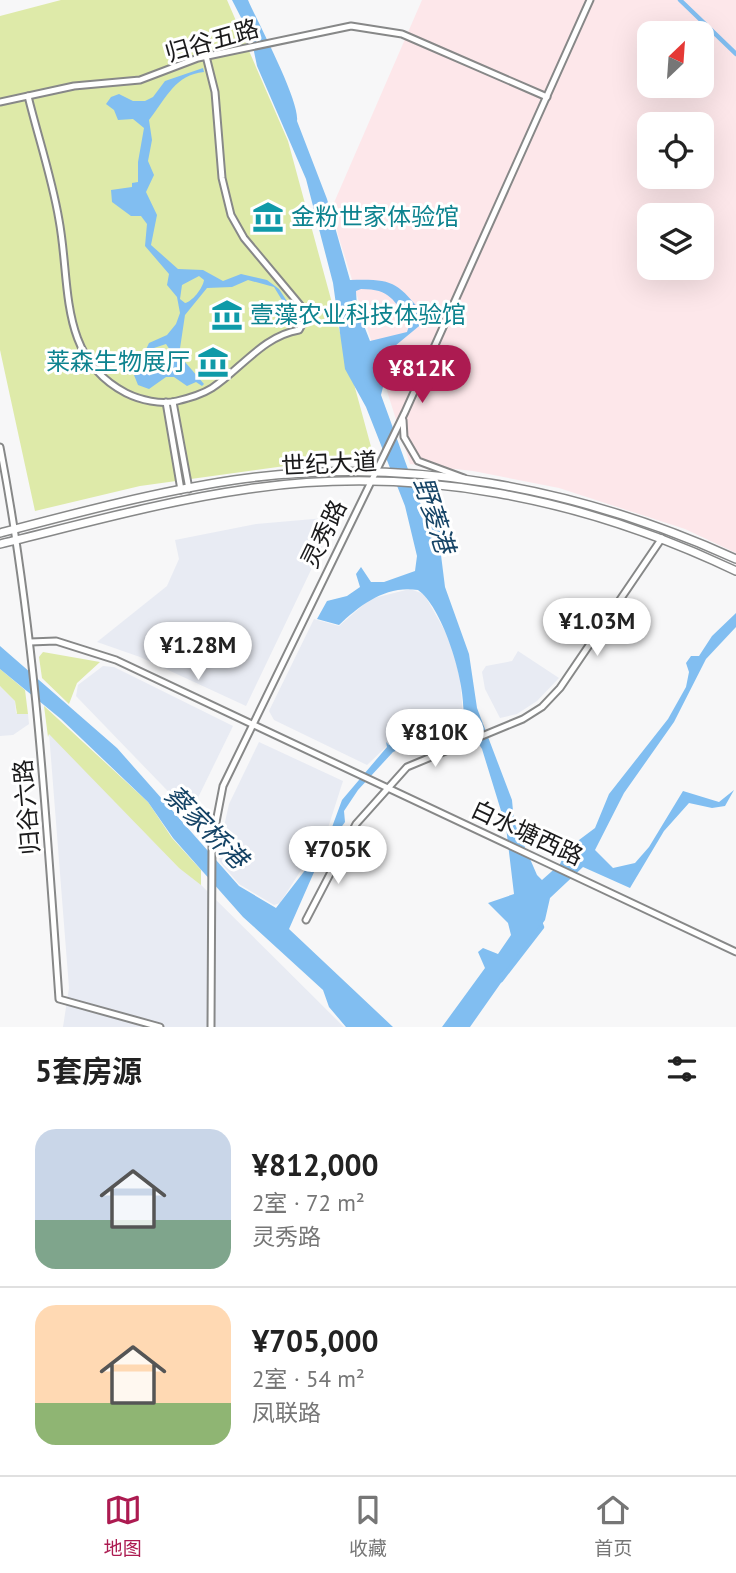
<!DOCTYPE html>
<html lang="zh">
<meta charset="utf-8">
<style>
:root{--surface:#fff;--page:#f2f2f2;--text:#222;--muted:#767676;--line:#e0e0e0;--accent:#ac1b51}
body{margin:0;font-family:"PT Sans","Noto Sans SC",sans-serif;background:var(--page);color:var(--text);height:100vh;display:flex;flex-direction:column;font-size:26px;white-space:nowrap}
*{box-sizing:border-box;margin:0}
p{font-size:23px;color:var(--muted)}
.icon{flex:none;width:38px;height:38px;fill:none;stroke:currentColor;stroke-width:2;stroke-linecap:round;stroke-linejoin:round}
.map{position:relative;height:1027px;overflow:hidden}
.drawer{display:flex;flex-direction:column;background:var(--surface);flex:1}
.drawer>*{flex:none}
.needle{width:46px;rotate:25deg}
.tools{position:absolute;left:637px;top:21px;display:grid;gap:14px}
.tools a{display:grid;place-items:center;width:77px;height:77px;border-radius:14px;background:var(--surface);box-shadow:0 7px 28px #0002;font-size:35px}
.price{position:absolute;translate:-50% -60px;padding:0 16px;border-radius:24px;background:#fff;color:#222;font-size:23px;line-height:46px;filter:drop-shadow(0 2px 4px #0008)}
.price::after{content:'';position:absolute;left:50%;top:42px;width:21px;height:16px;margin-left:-10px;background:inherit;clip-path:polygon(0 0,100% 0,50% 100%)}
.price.on{background:var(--accent);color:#fff}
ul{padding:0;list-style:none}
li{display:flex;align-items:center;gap:21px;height:175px;padding:0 35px}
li+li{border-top:2px solid var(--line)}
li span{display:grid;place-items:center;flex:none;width:196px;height:140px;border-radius:21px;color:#555}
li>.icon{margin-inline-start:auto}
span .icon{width:84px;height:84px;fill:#fffc;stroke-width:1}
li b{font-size:30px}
h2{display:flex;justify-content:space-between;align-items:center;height:84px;padding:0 35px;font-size:30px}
.dock{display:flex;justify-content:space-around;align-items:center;height:98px;border-top:2px solid var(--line);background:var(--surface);font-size:19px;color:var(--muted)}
.dock a{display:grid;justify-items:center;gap:4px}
.dock .on{color:var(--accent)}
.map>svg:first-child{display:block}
</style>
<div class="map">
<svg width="736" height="1027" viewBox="0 0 736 1027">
<rect width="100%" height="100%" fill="#f7f7f8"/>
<g fill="#e8ebf3">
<polygon points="325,518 332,526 246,706 140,657 97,642 167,586 179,559 175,540 256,524"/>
<polygon points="410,589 424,594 450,640 460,678 463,716 389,744 367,765 274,720 269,711 314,619 339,626 370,599"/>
<polygon points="518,651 559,678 537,701 517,714 500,718 485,689 482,672 486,666 512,661"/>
<polygon points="103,666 114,667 233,726 190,814 76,696 78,685"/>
<polygon points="0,686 15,701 16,713 28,714 29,724 13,735 0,736"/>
<polygon points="49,733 179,868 194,878 344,1027 63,1027 69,988"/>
<polygon points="259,742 343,781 328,828 280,903 274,905 239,884 220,862 218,853 229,804"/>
</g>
<path fill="#fde7ea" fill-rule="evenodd" d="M422,0H736V553L685,529L559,488L473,471L410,464L338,235L333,205ZM649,33H702V86H649ZM649,124H702V177H649ZM649,215H702V268H649Z"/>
<g fill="#deeaa9">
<polygon points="61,0 227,0 288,141 373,454 140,486 35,511 0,350 0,16"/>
<polygon points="43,652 100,662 77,683 69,704 42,678 39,657"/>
<polygon points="0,669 25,690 28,714 17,714 15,701 0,686"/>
<polygon points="44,706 148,802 172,838 201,870 201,885 179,868 49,734 48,737"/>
</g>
<g fill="#81bef1" fill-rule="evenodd">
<path d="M232,0H248C258,23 300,101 297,121L327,199L350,280C393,279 396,281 424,315L437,313L433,322H424L378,360L386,375L381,395L425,516L433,521L447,520L452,530L439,539L445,587L469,654L477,708L512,800L514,822L537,875L542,880L560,864L567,849L595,828L609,794L668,719L686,687L689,672L686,663L691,656H699L712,636L736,613V627L706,659L674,722L624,793L595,850L613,868L635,863L649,847L683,791L719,802L734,790L725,806L712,808L689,803L664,831L630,888L583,867L550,898L545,920L470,1027H442L485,968L478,952L483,948L498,954L511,935L508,923L488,903L514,894L506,827L482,749L473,735L464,731L425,739L393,752L358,790L344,811L345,822L322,854L289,929L393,1027H346L329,1007L323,990L243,917L173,838L148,802L61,719L0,669V646L117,748L239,886L276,908L306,869L322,838H328L342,800L387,747L386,742L389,745L463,716C467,686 443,607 418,590C386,585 360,605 339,625L317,619L327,601L347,596L360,587L356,574L361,567L371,582H384L415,571L417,556L405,506L366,407L345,369L333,283L306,179L257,66L251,37ZM361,289C391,289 393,300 410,323L407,332L370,341L357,308L356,291Z"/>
<path d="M203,68L204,72C175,75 167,97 149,120L152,140L148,161L154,175L146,192L157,215L151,245L178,269L203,270L223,281L241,274L267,280L279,289L292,309L290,324L283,326L288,310L274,287L248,280L232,287L207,288L185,315L179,355L204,384L202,386L196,382L187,386L174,377H166L149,389L138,385L132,370L140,362L149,343L167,335L176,324L180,313L177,297L167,285L169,274L145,246L147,224L141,216H131L112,202L111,190L132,187V183L138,182V162L144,128L133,119L118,120L114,110L106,104L111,97L119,94L133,101H145L153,97L165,81ZM199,276L204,280C203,288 192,302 185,303L180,299L182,285ZM166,344L170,350L165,359L152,361L149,357L151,349Z"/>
</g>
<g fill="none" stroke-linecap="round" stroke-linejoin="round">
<g stroke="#81bef1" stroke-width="4.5">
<polyline points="680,0 736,54"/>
<polyline points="501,980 542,927 540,922"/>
</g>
<defs>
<g id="minor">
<path d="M28,96C38,137 52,178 59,220C71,284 58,358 126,393C140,400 161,405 177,401C189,398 201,395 212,388C241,369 263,336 299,330L305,319V311L244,238L231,215L222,178L215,92L206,56"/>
<polyline points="0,102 74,86 140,80 198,58 351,26 402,34 547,97"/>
<polyline points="166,402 181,490"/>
<polyline points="173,402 189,489"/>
<polyline points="403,420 404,437 418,461 464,478"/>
<path d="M0,447C35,629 46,814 59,999L160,1027"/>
<polyline points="30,642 56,641 116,660 736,952"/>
<polyline points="306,920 356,824 407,767 523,719 542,707 560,688 662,538"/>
<polyline points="211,1027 212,843 223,786 405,412 590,0"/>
</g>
<g id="major">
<path d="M0,533C76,513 155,492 234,480C406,455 578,487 736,559"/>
<path d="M0,544C82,524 164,501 248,489C417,464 583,498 736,571"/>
</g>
</defs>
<use href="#minor" stroke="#878888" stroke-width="9"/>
<use href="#major" stroke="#878888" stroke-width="10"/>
<use href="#minor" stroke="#fff" stroke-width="5"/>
<use href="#major" stroke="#fff" stroke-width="7"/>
</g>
<defs>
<symbol id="museum-bare" viewBox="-9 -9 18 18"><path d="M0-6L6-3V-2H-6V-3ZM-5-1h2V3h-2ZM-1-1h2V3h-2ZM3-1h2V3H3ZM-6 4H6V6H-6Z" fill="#0f9aa8" stroke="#fff" stroke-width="2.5" paint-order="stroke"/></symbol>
</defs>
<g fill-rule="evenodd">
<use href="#museum-bare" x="246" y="195" width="44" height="44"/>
<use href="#museum-bare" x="205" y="293" width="44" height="44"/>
<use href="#museum-bare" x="191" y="340" width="44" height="44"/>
</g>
<g text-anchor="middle" stroke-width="6" stroke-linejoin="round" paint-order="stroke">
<g font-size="24" fill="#1a1a1b" stroke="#fff">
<text transform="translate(212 41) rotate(-16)" y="8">归谷五路</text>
<text transform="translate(329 464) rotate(-3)" y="8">世纪大道</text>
<text transform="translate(324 534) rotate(-64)" y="8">灵秀路</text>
<text transform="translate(27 807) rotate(-95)" y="8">归谷六路</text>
<text transform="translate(527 833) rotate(25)" y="8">白水塘西路</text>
</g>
<g font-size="24" fill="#0d838f" stroke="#fff" text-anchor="start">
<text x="291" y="225">金粉世家体验馆</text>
<text x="250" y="323">壹藻农业科技体验馆</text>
<text x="190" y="370" text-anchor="end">莱森生物展厅</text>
</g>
<g font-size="26" font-style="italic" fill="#164466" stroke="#fff">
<text transform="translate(434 515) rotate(72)" y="9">野菱港</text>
<text transform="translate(206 827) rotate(45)" y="9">蔡家桥港</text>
</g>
</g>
</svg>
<div class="tools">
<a><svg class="needle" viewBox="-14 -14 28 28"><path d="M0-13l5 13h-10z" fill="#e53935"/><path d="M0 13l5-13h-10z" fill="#767676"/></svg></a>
<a><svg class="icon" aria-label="locate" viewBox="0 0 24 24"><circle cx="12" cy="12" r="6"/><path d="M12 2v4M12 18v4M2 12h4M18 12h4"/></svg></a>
<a><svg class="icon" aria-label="layers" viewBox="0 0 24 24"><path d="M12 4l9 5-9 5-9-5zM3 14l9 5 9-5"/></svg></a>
</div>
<b class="price on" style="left:422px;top:405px">¥812K</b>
<b class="price" style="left:597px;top:658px">¥1.03M</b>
<b class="price" style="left:198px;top:682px">¥1.28M</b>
<b class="price" style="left:435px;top:769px">¥810K</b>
<b class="price" style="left:338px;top:886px">¥705K</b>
</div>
<section class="drawer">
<h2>5套房源<svg class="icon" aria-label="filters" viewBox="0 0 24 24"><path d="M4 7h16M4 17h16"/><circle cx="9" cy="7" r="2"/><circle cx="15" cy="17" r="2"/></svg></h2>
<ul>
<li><span style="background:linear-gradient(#c9d6e8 65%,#7fa58c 0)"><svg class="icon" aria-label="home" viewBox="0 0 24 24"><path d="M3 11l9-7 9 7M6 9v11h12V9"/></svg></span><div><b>¥812,000</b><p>2室 · 72 m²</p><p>灵秀路</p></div></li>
<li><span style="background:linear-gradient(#ffd9b3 70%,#8fb573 0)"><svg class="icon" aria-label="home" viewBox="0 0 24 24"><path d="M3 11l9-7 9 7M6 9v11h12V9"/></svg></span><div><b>¥705,000</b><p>2室 · 54 m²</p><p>凤联路</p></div></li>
</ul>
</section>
<nav class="dock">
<a class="on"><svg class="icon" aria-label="map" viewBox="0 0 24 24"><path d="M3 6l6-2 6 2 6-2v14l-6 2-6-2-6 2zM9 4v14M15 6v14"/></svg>地图</a>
<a><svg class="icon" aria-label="saved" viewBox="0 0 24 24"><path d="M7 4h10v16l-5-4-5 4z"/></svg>收藏</a>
<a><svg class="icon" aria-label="home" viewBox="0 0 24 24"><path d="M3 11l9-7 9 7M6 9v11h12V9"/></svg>首页</a>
</nav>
